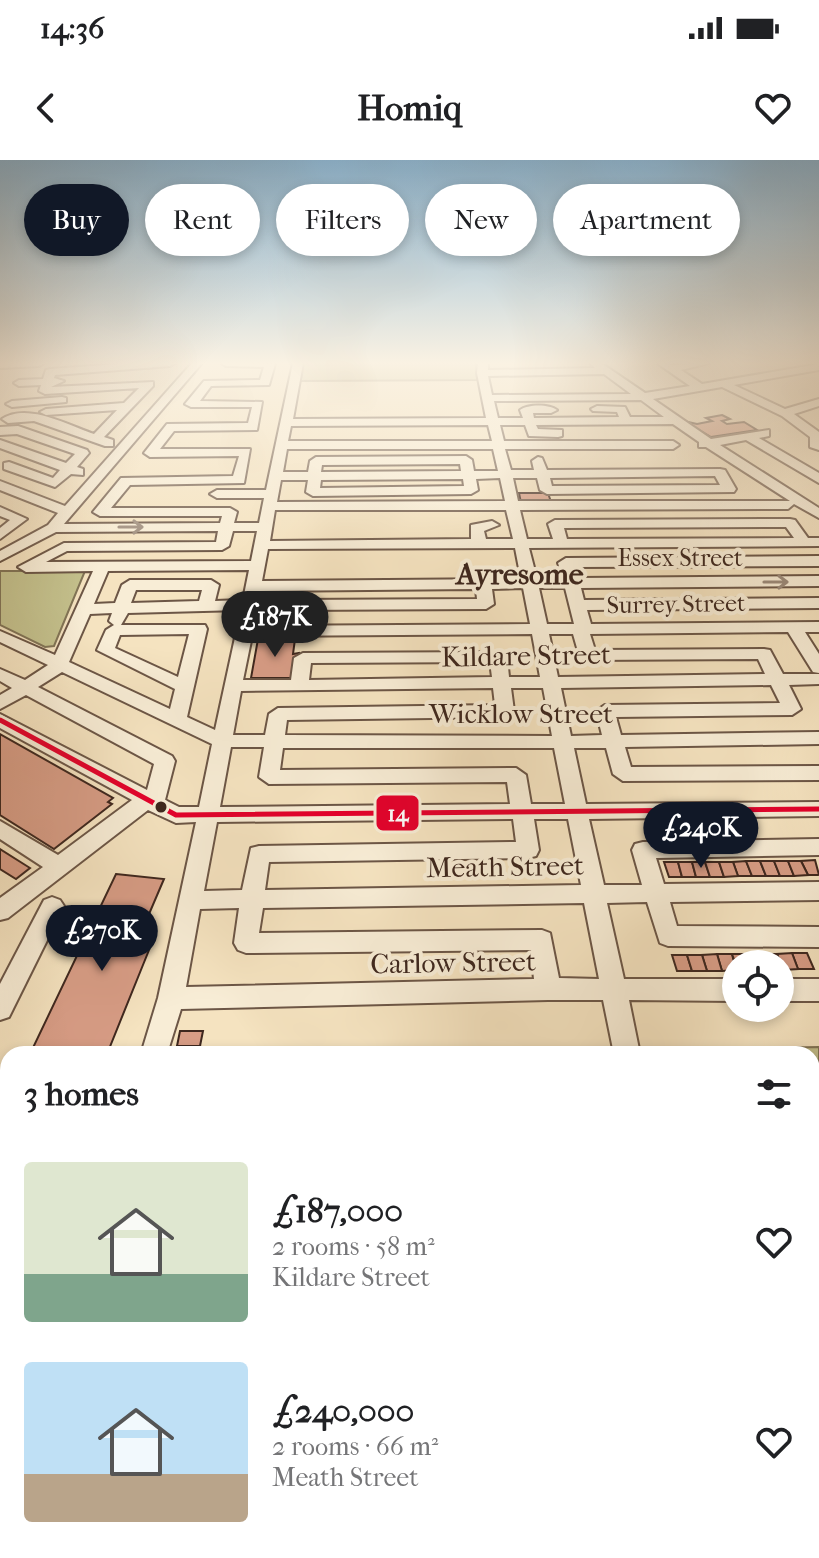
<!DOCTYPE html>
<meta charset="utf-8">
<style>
:root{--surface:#fff;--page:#f6f6f6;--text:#202124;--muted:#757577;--accent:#111827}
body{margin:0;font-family:"IM FELL French Canon",serif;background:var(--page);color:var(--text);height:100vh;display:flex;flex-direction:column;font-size:30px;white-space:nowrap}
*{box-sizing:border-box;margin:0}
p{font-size:26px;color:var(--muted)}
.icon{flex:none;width:44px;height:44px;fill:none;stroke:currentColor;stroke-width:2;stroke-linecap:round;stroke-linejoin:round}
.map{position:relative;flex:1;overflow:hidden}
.sheet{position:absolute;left:0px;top:886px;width:820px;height:512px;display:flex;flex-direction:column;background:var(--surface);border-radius:24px 24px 0 0;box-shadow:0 4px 12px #0003}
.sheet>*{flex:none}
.banner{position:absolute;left:24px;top:24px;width:772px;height:72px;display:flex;gap:16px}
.buttons{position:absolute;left:722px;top:790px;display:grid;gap:16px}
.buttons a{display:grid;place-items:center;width:72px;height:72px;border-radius:50%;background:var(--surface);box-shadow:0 4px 12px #0003;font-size:40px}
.price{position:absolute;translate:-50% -68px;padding:0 18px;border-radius:28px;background:var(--accent);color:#fff;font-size:26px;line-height:52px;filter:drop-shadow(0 2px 4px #0008)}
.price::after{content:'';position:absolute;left:50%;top:48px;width:24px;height:18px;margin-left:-12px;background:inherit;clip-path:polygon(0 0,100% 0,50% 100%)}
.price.selected{background:#222;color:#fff}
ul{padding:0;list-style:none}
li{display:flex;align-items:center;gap:24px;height:200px;padding:0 24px}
li span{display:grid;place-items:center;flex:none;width:224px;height:160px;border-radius:8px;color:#555}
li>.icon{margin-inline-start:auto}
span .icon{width:96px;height:96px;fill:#fffc;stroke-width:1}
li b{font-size:34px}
h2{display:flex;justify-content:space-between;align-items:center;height:96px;padding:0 24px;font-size:34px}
.pill{padding:0 28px;border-radius:36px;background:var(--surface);box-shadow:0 4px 12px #0003;font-size:28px;line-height:72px}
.pill.selected{background:var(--accent);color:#fff}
.status{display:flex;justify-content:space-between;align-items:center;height:56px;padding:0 40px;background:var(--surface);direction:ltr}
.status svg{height:22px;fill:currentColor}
header{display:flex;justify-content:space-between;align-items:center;height:104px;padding:0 24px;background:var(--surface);font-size:36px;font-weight:700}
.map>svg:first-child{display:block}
</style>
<div class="status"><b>14:36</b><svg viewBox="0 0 49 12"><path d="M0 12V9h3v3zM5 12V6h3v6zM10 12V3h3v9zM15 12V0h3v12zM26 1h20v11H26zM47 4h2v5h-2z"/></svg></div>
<header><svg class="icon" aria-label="back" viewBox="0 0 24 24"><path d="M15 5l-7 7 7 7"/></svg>Homiq<svg class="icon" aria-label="heart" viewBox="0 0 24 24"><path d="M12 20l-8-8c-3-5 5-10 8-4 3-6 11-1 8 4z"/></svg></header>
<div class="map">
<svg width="819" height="1398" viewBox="0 0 819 1398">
<rect width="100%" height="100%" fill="#f5e3c0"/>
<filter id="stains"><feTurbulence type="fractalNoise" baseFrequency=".0025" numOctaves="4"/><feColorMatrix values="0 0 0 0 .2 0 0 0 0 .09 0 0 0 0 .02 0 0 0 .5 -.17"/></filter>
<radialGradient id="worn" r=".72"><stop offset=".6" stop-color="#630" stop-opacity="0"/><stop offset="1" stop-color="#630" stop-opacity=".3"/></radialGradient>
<g fill="#c4c18d" stroke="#817456" stroke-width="2">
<polygon points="301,203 475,203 480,220 297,221"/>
<polygon points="0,411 85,411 54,486 45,487 0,465"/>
<polygon points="819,887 819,1172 812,1163 812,894 641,894 640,890"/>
</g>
<g fill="#d79c85" stroke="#3e271e" stroke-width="2">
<polygon points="722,255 730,259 722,261 727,264 744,262 757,270 711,277 684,261 697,264 712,261 706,258"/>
<polygon points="519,333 548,333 551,342 521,343"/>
<polygon points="258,479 295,479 293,494 299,493 296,518 251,518"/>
<polygon points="0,574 113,638 108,642 112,644 54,689 0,655"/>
<polygon points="0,689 30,708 16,719 0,709"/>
<polygon points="815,700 819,715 808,715 801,701"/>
<polygon points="746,701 752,716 738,716 733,702"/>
<polygon points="746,701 760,701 766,716 752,716"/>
<polygon points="760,701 774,701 780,716 766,716"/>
<polygon points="774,701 788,701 794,716 780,716"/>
<polygon points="788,701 801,701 808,715 794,716"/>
<polygon points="664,702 678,702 682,717 669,717"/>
<polygon points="678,702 692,702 696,717 682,717"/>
<polygon points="692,702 705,702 710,717 696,717"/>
<polygon points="705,702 719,702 724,717 710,717"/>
<polygon points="719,702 733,702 738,716 724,717"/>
<polygon points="116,714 164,719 134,789 149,790 107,894 30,894"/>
<polygon points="792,793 807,793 814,809 798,809"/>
<polygon points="792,793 798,809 783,810 777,794"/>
<polygon points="717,794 732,794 736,810 722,811"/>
<polygon points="717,794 722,811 707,811 702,795"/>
<polygon points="732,794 747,794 751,804 736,805"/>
<polygon points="747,794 762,794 766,804 751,804"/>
<polygon points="762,794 777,794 783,810 780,810 780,804 766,804"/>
<polygon points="672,795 687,795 692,811 677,811"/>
<polygon points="687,795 702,795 707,811 692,811"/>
<polygon points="180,871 203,871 200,886 177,886"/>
<polygon points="177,886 200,886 199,894 176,894"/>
<polygon points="8,941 8,1097 0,1096 0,957"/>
<polygon points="0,1214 8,1215 8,1234 0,1255"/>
</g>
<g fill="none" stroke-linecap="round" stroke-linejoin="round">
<defs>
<g id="minor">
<polygon points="0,203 44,203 39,206 0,208"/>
<path d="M132,203H175L170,206L55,215L54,218L64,221L51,227L153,222V226L104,277L113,280V286H105L34,261L8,263L2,259C27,242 68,265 94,274L117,250L46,255L40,252L46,249L124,243L139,228L45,234L39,231L41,225L19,226L14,223L19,220L43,219L46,210L50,209Z"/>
<path d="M192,203H202L64,364L220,363L222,356H100L93,352L121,318L233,316L239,296L150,297L144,293L167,264L248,263L252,247H191L185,244L204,221L260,220L264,207L226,206L221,203L275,204L269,225L211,226L200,241L262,242L257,270L174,271L160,289H250L244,323L130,325L111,348H230L237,352L234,363H259L264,338H217L210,334L217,330H266L293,203H303L293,259L486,258L477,213L478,203H488V210L595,208L590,203H601L645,233L690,226L657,203L673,205L709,203L681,210L702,224L819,204V210L734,225L785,249L819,239V246L794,254L819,272V290L810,287V277L782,256L722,227L653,239L711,279L769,270V276L759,278L819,313V323L746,280L720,285L819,348V358L794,344L788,349L520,350L527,379H553L548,364L555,360L790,359L795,360L808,378H819V386L529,388L537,419H563L558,403L566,398L819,396V406L575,407L578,418L819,416V426L581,428L584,440L819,438V448L587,450L591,464L819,462V472H805L819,494V513L813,512L788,472L590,474L595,490L764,489L770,490L783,514H819V524L789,525L801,549L792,555L616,557L621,575L819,572V584L625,587L631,607L819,606V620L623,621L613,614L606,588H574L586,644L819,642V656L589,659L604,725H642L632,690L635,684L643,682L819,679V695L656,698L664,724L819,722V740L670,742L677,766L819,767V787L668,786L660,783L647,742L607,743L624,819H736V841L629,840L640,894H614L603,840H548L181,849L167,894H141L158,838L196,662L176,663L148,650L8,758L0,760V738L43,707L0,679V661L58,695L132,640L0,568V554L147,630L154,604L26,535L0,549V535L12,528L0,521V509L25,520L48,505L0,482V471L55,495L93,411L26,412L18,407L64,383L216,382L218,371L56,372L0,401V391L48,365L58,353L0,330V321L65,346ZM604,214L631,234L492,235L488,216ZM641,240L664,257H630L625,247L597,246L591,249L593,251L617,252L619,257L534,258L533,253H551L557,250C549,244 528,244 520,250L523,258H498L494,241ZM673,264L699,282V287H706L790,341H518L513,318H537L540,330L547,334L734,332L736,329L725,310L720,309L547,310L542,298L538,297L532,301L534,310H511L505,289H673L679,285L673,281H504L500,265H525L529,276L558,277L562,276V270L538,269L536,265ZM488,265L492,281H288L291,266ZM287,289H493L498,311H474L472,300L466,296L316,297L310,301L308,312H283ZM460,304L461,311L321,312L322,305ZM715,316L720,325L552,326L550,318ZM500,318L505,341L277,342L281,320H308L306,332L313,336L471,334L478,330L476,319ZM463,319L464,326L320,328L321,320ZM275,350H506L513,379H486L484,371L499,365L492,361L471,365V379L270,381ZM786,367L794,378L567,379L564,368ZM233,371H257L251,401L46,402L67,391L222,390L229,386ZM515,388L521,419L262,421L268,389ZM249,410L243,440L215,441L219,425L211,420H130L122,425L115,443L94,444L108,411ZM523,428L530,464L254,466L260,431L476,429L477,439L292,440L284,445L292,450L486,449L494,444L492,429ZM539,428H565L574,464H547ZM136,430H202L199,441L131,443ZM241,450L215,570L187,557L207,469L205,465H121L128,453ZM112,453L109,461L114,465L106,470L97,490L175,529L170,549L69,502L90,454ZM189,474L178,517L115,488L120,475ZM532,474L540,517H509L507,497L498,492L303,493L294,498L291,520H243L252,476ZM549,474H573L579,495L588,500L758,499L765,514L558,517ZM490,502L492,517L309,520L311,503ZM62,512L212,584L199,647H179L165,640L175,601L172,596L38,527ZM771,525L780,543L605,545L596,551L602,575L571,576L561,528ZM493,528L495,545L278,548L269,554L265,575H233L241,531ZM511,528H543L552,576L285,575L287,560L505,557L514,551ZM231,587H264L259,617L269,624L507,622L510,644L220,647ZM283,588H554L565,644H531L526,615L516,608L280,610ZM513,659L516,682L259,686L251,688L242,730L204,731L217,662ZM534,659H568L581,725L265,730L269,702L528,698L536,696L539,690ZM584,743L599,819L559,818L550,773L542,770L259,773L263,748ZM239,748L234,783L238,790L246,793L531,790L534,819L186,827L200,749Z"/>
<polygon points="62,237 66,238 66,242 12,247 6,244 12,241"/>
<polygon points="18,266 87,290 89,293 77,307 83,309 83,315 71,314 55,327 4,309 4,303 9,302 53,318 60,310 0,288 0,280 66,303 75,294 17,274 0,275 0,267"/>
<polygon points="0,347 27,359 0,379 0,368 10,360 0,356"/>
<polygon points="52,737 60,740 64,746 9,857 0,860 0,824 44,740"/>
<rect x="780" y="819" width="39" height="22"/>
<polygon points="812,1191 819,1194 819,1234 812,1231"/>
<polygon points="8,1289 8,1344 0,1347 0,1292"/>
<polygon points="107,1390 147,1390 144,1398 104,1398"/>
<polygon points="318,1390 358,1390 355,1398 315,1398"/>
<polygon points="581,1390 619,1390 616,1398 578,1398"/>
</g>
</defs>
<use href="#minor" stroke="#6c5646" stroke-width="4"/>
<use href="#minor" fill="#f8edd6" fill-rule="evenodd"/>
<defs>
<polyline id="bus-1" points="0,560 176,655 819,649"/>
</defs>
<use href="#bus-1" stroke="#f8edd6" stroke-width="10"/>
<use href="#bus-1" stroke="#e4002b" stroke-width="5"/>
</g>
<defs><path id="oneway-shaft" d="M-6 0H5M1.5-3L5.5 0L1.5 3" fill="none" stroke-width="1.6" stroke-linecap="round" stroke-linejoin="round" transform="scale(2)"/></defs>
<g stroke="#9b8a7a">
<use href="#oneway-shaft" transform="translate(131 367)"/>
<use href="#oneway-shaft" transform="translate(776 422)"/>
</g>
<linearGradient id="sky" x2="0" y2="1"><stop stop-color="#8bb7d6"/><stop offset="0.51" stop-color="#faf2e3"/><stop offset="1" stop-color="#faf2e3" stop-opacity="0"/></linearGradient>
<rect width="819" height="398" fill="url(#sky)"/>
<circle fill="#3e271e" stroke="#f8edd6" stroke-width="3" cx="161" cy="647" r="7"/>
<g text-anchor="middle" stroke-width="8" stroke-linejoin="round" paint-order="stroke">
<g font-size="24" fill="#3e271e" stroke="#f8edd6">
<text x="680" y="406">Essex Street</text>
<text transform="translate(676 444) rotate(-1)" y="8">Surrey Street</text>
</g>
<g font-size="28" fill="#3e271e" stroke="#f8edd6">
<text transform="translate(526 495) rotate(-1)" y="10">Kildare Street</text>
<text x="521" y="563">Wicklow Street</text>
<text transform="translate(505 706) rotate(-1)" y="10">Meath Street</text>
<text transform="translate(453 802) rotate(-1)" y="10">Carlow Street</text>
</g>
<g font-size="30" font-weight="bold" fill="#3e271e" stroke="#f8edd6">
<text x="520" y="424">Ayresome</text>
</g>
</g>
<rect stroke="#f8edd6" stroke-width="3" x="375" y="634" width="45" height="38" rx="8" fill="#e4002b"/>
<g font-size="22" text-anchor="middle" font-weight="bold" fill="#fff">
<text x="398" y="661">14</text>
</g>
<rect width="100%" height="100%" filter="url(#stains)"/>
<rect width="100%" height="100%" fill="url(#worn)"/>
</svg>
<div class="buttons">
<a><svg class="icon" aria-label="locate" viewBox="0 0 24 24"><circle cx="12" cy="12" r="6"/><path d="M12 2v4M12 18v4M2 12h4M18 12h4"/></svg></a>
</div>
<b class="price selected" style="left:275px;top:499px">£187K</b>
<b class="price" style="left:701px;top:710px">£240K</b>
<b class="price" style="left:102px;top:813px">£270K</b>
<div class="banner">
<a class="pill selected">Buy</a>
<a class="pill">Rent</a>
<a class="pill">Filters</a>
<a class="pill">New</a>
<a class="pill">Apartment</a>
</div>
<section class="sheet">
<h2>3 homes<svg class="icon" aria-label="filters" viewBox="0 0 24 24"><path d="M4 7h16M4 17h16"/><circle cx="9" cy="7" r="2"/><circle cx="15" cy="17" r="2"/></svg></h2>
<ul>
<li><span style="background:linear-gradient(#dfe7d0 70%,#7fa58c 0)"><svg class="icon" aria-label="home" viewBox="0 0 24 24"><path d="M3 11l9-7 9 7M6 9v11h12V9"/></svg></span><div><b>£187,000</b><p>2 rooms · 58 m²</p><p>Kildare Street</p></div><svg class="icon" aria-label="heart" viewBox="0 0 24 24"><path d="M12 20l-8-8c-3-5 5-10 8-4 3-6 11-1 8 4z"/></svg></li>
<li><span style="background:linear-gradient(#bfe0f5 70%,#b9a48a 0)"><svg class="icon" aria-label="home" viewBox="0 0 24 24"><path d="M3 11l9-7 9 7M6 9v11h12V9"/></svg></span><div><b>£240,000</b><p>2 rooms · 66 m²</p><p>Meath Street</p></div><svg class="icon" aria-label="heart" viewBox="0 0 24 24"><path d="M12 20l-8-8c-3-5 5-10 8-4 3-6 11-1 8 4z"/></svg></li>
</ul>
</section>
</div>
